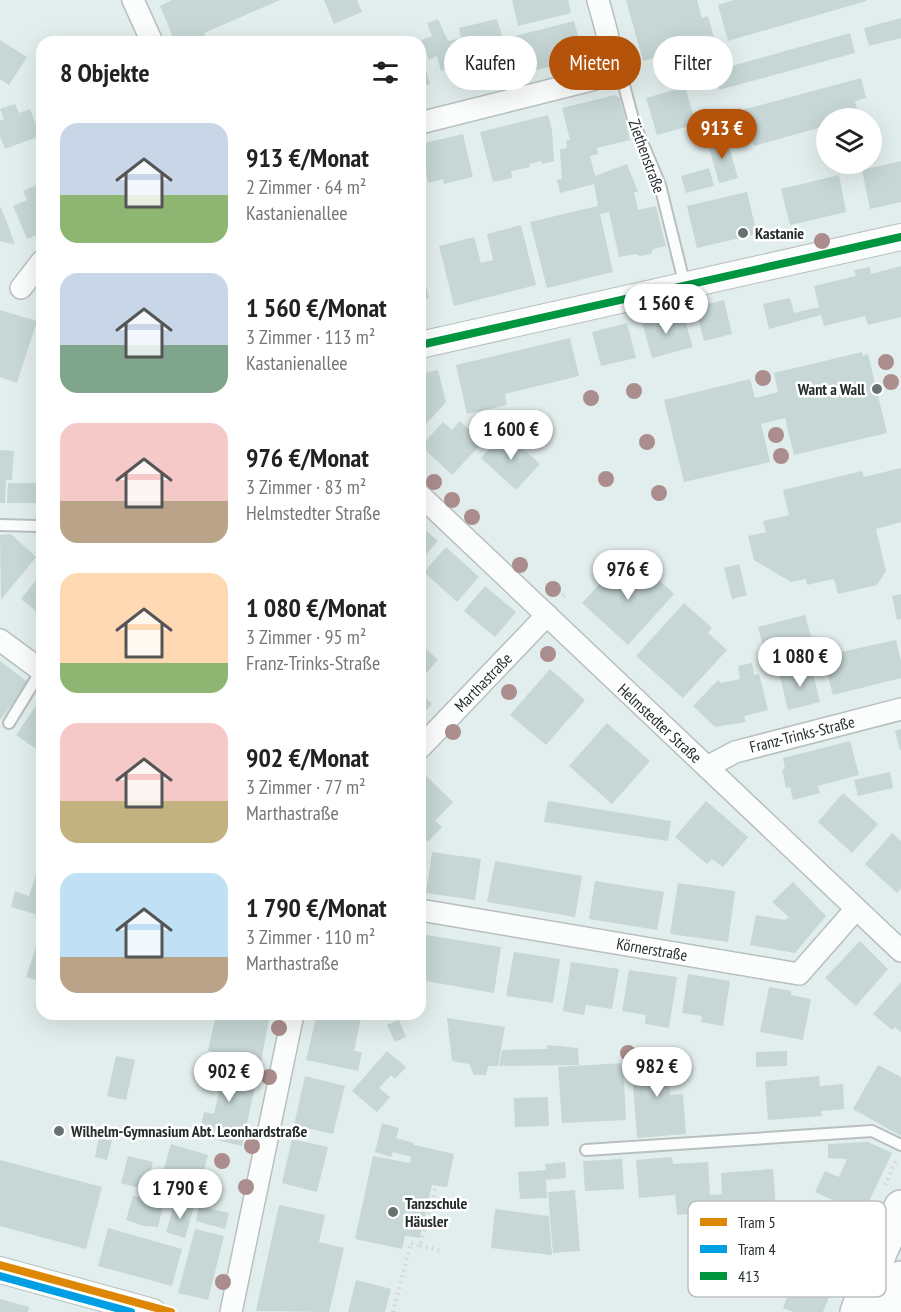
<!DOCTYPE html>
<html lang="de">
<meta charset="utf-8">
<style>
:root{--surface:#fff;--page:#f6f6f6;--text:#222;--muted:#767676;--accent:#b45309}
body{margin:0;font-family:"PT Sans Narrow",sans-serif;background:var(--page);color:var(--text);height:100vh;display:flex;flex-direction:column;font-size:22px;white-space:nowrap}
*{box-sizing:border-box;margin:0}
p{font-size:20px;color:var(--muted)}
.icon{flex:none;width:33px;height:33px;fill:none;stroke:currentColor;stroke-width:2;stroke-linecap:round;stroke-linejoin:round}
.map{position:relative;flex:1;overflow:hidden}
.drawer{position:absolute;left:36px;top:36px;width:390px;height:984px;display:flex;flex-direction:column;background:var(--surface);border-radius:18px;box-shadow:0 6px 24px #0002}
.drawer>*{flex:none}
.top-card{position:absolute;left:444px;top:36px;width:366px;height:54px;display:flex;gap:12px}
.fabs{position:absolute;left:816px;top:108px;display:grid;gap:12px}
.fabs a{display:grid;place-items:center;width:66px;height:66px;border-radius:50%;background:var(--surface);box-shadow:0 6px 24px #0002;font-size:30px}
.price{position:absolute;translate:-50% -51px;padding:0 14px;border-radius:21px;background:#fff;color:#222;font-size:20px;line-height:39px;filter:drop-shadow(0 2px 3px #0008)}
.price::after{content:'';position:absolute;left:50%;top:36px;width:18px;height:14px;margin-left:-9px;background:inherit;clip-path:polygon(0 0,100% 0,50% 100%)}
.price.on{background:var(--accent);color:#fff}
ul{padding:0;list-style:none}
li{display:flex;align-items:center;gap:18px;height:150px;padding:0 24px}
li span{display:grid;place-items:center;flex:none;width:168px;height:120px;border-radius:18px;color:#555}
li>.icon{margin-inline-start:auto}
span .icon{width:72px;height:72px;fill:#fffc;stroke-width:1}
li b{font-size:26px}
h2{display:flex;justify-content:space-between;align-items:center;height:72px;padding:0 24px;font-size:26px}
.pill{padding:0 21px;border-radius:27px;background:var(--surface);box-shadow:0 6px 24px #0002;font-size:21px;line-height:54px}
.pill.on{background:var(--accent);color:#fff}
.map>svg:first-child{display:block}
</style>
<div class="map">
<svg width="901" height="1312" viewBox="0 0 901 1312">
<rect width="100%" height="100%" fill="#e2eeed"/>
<g fill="#c6d7d6">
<polygon points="172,0 280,0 204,33 208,42 175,42 160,6"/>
<polygon points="324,0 357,0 362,12 334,24"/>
<polygon points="512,0 568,0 571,13 518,26"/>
<polygon points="626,0 697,0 702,18 708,16 715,41 643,61"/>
<polygon points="734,0 866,0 866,1 728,41 718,5"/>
<polygon points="901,18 901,38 869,46 864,28"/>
<polygon points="438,19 448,41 461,38 459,28 497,19 503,39 574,21 584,58 460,89 454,67 441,71 437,56 429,60 421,40 432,36 427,23"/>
<polygon points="850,33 855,53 719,90 717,81 686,90 696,124 657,135 646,98 674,90 671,83"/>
<polygon points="0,40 27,57 9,85 0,79"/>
<polygon points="420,49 430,84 420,87"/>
<polygon points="861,78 866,98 855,101 859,118 826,118 826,154 824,155 818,128 754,146 749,130 741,132 735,112"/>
<polygon points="615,95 620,98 630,140 597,148 598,154 590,156 595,176 627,164 638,192 634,192 638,210 656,206 666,246 653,249 651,254 640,256 636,254 619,257 609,212 600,214 613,272 547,288 530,222 598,206 594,184 560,193 557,180 562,179 560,149 567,148 566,141 570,140 562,108"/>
<polygon points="15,104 19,113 30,109 40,136 5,149 0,136 0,121 4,119 0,109"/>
<polygon points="548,115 552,130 554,161 542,164 541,161 529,164 530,167 511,171 512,178 493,182 480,132"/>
<polygon points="463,134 473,177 444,184 443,179 428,183 420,144"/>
<polygon points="726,136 738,178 719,183 707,141"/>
<polygon points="901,161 901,202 870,209 862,170"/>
<polygon points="709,168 714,186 686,193 681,176"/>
<polygon points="839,175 846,212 790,225 781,189"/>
<polygon points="39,184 42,191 42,233 27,239 13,206 27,200 23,191"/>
<polygon points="747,192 757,234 697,248 687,206"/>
<polygon points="0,206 5,217 15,245 0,241"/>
<polygon points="521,225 536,285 454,306 439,246 474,237 481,263 493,260 487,234"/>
<polygon points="901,266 901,317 868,325 865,316 824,326 821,315 769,329 763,304 790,298 794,313 819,307 814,286 856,276 854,270 870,267 871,274"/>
<polygon points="420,268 422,268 429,298 420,300"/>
<polygon points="724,300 732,334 704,341 695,307"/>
<polygon points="0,310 37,321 17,383 0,377"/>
<polygon points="672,312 674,320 684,318 693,347 652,358 641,319"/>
<polygon points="627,323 636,358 601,366 592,332"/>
<polygon points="570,338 579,376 505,394 507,405 467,414 456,365"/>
<polygon points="862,352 863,356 868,354 887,433 794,455 785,418 761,424 770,462 684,482 664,400 750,379 755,398 778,392 774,373"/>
<polygon points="438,370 446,402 420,431 420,374"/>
<polygon points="460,421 483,442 452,475 421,446 443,422 452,430"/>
<polygon points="505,432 540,464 516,490 481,458"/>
<polygon points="0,450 14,451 12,480 6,480 5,503 0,503"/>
<polygon points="901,468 901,522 876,529 886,571 877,585 838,594 834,579 807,585 806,579 791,582 754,560 748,536 766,532 763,521 789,515 783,490 862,471 864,477"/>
<polygon points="8,483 42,483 42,503 7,503"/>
<polygon points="420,525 438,541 420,561"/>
<polygon points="11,534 36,557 1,600 0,535"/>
<polygon points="446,547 479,577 457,602 424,572"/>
<polygon points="629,562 650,581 655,576 674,594 628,645 582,603 618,564"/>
<polygon points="739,564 747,595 732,599 724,568"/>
<polygon points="42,573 42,616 21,599"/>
<polygon points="485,586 516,612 495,637 464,611"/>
<polygon points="901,594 901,619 897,620 892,596"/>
<polygon points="684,603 712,628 708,633 727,650 683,698 636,656"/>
<polygon points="805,615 811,637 797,641 799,650 766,658 758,627"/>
<polygon points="896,640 901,661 901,678 833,695 823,656"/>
<polygon points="420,643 438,660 422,678 420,676"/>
<polygon points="0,661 29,683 0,720"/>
<polygon points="752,663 754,675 759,674 768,710 744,716 746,722 715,727 693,706 718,680 721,683 740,679 738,666"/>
<polygon points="811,665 820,702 788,710 779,673"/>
<polygon points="550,669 585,700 546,745 510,715"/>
<polygon points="420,692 432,704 420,717"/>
<polygon points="42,697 42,753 16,735"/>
<polygon points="607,723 650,761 612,804 569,766"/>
<polygon points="901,729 901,750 900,750 895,731"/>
<polygon points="850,741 859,775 818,786 820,793 793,800 790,787 786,788 782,770 785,769 783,758"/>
<polygon points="890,772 893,788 858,796 854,780"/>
<polygon points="425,775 453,802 435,821 442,827 428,842 420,835 420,780"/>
<polygon points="843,793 878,824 852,853 818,822"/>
<polygon points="548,801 671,821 668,841 544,822"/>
<polygon points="706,801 748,837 723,867 712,859 707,864 675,837"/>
<polygon points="892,833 901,841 901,888 897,893 865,864"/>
<polygon points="432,852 481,859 475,900 426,893"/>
<polygon points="42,856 42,916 11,907 15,891 29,896"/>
<polygon points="495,861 582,876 575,917 487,902"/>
<polygon points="595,881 664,892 657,930 589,919"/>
<polygon points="793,882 826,916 795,953 750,945 756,915 785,920 789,917 772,902"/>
<polygon points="678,883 735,891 728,942 670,934"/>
<polygon points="420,934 501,947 494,993 420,980"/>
<polygon points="860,941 888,969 856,1006 825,978"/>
<polygon points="36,947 42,949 42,982 26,977"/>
<polygon points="514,952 560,959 553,1003 506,996"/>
<polygon points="571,962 619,969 612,1009 586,1005 584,1015 563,1011"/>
<polygon points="629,970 677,977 669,1028 645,1024 646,1015 622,1011"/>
<polygon points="688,974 730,981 723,1026 701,1022 702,1016 682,1013"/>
<polygon points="901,982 901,1032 895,1027 892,1030 873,1014"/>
<polygon points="769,987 791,991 791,995 811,999 803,1040 760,1032"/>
<polygon points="216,1014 241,1014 269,1020 261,1062 208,1051"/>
<polygon points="317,1014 362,1014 354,1051 362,1052 358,1071 306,1060"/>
<polygon points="447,1018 505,1027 498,1066 488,1066 486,1075 474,1075 469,1064 452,1061"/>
<polygon points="399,1020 406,1037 395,1042 387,1025"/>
<polygon points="547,1045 578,1048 579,1065 499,1066 502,1050 547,1049"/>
<polygon points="387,1051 406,1067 395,1079 391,1075 379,1088 390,1097 377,1112 352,1091"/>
<polygon points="787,1051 787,1066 756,1067 756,1052"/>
<polygon points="116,1056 135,1060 126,1100 107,1096"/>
<polygon points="679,1056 681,1074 669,1075 670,1095 683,1094 686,1134 637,1138 631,1059"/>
<polygon points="209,1062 258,1073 242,1146 199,1136 204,1112 214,1114 219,1091 204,1088"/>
<polygon points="623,1063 626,1120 562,1123 558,1067"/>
<polygon points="878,1065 901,1077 901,1136 853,1109"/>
<polygon points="305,1076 345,1086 333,1134 294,1125"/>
<polygon points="819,1076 820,1086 843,1084 844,1109 821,1111 822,1116 768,1120 765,1081"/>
<polygon points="548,1097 549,1126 515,1127 514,1098"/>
<polygon points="382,1123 399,1128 396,1138 414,1143 414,1145 454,1154 447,1187 432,1185 420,1238 405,1236 402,1249 355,1239 373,1156 410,1163 411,1157 393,1152 391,1157 375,1152"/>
<polygon points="99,1137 112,1140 107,1160 95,1157"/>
<polygon points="292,1139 328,1147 317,1192 282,1183"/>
<polygon points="868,1142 892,1153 863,1214 815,1192 825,1171 839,1177 847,1159 828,1158 828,1144"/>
<polygon points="171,1144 208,1155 197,1196 159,1186"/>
<polygon points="128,1156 153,1162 146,1190 121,1183"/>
<polygon points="672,1157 673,1164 708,1162 710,1195 722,1194 721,1173 773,1169 779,1248 727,1252 724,1208 711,1209 711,1212 677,1215 675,1195 639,1198 636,1160"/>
<polygon points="622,1159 624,1189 585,1191 583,1161"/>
<polygon points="0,1160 102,1187 86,1249 0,1226"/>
<polygon points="565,1162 566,1178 546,1180 547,1198 520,1199 518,1172 546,1170 545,1164"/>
<polygon points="575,1190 580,1251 553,1253 548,1192"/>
<polygon points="133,1196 165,1199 158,1227 144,1226 126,1220"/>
<polygon points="175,1202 194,1207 185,1238 166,1232"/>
<polygon points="279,1205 325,1215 319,1242 344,1248 329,1312 256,1311"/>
<polygon points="199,1206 229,1213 225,1229 196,1221"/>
<polygon points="495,1209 549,1216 552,1255 491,1248"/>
<polygon points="819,1211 857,1224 823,1312 793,1312 783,1308"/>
<polygon points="108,1228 182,1249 172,1286 98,1266"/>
<polygon points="195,1229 224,1236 208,1300 178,1293"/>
<polygon points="356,1280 391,1289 385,1312 348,1312"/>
<polygon points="0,1299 29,1307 28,1312 0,1312"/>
</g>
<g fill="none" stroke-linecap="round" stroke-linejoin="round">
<defs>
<g id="service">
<polyline points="607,71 619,79 624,85 634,123 660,185 685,286"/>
<polyline points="0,525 37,526"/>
<polyline points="9,723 42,669"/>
<polyline points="586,1150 872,1131 901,1145"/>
</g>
<g id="minor">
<polyline points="133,0 152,42"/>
<path d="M420,123L595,79C599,77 605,75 607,71C617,57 602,17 598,0"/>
<polyline points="21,288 42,261"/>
<polyline points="420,495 901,951"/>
<polyline points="0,640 42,671"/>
<polyline points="420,748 547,615"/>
<polyline points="707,767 735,752 901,709"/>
<polyline points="420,910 799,974 856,909"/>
<polyline points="231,1312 293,1014"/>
</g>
<g id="tertiary">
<polyline points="420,345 901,237"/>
<polyline points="0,1270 153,1312"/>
</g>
<g id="primary">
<polyline points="857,1312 881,1250 901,1207"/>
<polyline points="888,1312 901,1278"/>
</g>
</defs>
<use href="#service" stroke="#b7c0bf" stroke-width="14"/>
<use href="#minor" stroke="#b7c0bf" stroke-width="24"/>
<use href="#tertiary" stroke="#b7c0bf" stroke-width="28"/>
<use href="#primary" stroke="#b7c0bf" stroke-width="36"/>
<g stroke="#d0d4d4" stroke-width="4" stroke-dasharray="1.5 4.5" stroke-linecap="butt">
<polyline points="563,596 567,592"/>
<polyline points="885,1185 897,1159"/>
<polyline points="420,1246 442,1251"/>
<polyline points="393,1312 411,1243 420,1246 435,1189 432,1188"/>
</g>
<use href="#service" stroke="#fbfcfc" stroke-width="10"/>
<use href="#minor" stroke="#fbfcfc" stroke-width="21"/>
<use href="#tertiary" stroke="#fbfcfc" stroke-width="26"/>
<use href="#primary" stroke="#fbfcfc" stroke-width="33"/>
<defs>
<polyline id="bus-1" points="420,345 901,237"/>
</defs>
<use href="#bus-1" stroke="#fff" stroke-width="12"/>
<use href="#bus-1" stroke="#009640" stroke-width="8"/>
<defs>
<polyline id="tram-1" points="0,1265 171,1312"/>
<polyline id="tram-2" points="0,1276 131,1312"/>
</defs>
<use href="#tram-1" stroke="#fff" stroke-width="12"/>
<use href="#tram-2" stroke="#fff" stroke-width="12"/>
<use href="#tram-1" stroke="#de8704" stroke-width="8"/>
<use href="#tram-2" stroke="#009ee3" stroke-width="8"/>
</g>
<g fill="#ac8d8d">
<circle cx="822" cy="241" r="8"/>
<circle cx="886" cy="362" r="8"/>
<circle cx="763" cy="378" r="8"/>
<circle cx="891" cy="382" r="8"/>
<circle cx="634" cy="391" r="8"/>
<circle cx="591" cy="398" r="8"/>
<circle cx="776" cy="435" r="8"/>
<circle cx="647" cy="442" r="8"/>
<circle cx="781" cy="456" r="8"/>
<circle cx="606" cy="479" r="8"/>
<circle cx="434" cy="482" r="8"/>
<circle cx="659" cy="493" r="8"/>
<circle cx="452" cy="500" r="8"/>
<circle cx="472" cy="517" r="8"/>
<circle cx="520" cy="565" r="8"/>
<circle cx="553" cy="589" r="8"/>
<circle cx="548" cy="654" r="8"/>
<circle cx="509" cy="692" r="8"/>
<circle cx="453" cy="732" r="8"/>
<circle cx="279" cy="1028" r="8"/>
<circle cx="628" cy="1053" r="8"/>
<circle cx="269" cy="1077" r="8"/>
<circle cx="252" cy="1146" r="8"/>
<circle cx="222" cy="1161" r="8"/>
<circle cx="246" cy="1187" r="8"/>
<circle cx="223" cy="1282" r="8"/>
</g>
<g fill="#677170" stroke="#fff" stroke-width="2">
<circle cx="743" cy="233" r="6"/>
<circle cx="877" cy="389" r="6"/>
<circle cx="59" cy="1131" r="6"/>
<circle cx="393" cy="1212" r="6"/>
</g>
<g text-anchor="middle" stroke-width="5" stroke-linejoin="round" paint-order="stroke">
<g font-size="16" fill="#252d2d" stroke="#fff">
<text transform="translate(647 156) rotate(70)" y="6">Ziethenstraße</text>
<text transform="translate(483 682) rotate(-46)" y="6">Marthastraße</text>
<text transform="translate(660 723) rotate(43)" y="6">Helmstedter Straße</text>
<text transform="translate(802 734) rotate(-14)" y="6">Franz-Trinks-Straße</text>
<text transform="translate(652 949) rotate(10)" y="6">Körnerstraße</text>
</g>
<g font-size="16" font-weight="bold" fill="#252d2d" stroke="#fff" text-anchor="start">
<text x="755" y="239">Kastanie</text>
<text x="865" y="395" text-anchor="end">Want a Wall</text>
<text x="71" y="1137">Wilhelm-Gymnasium Abt. Leonhardstraße</text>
<text x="405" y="1209">Tanzschule<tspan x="405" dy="18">Häusler</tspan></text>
</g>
</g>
<rect x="688" y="1201" width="198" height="96" rx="9" fill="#fff" stroke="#bec0c0" stroke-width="1.5"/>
<rect x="700" y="1218" width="27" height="8" fill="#de8704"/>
<rect x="700" y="1245" width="27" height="8" fill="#009ee3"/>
<rect x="700" y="1272" width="27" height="8" fill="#009640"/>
<g font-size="16" fill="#252d2d">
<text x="738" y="1228">Tram 5</text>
<text x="738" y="1255">Tram 4</text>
<text x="738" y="1282">413</text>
</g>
</svg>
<div class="fabs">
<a><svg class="icon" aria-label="layers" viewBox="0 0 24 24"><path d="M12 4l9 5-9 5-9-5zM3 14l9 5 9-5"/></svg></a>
</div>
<b class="price on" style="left:722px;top:160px">913 €</b>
<b class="price" style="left:666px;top:335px">1 560 €</b>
<b class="price" style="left:511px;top:461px">1 600 €</b>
<b class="price" style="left:628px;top:601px">976 €</b>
<b class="price" style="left:800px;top:688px">1 080 €</b>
<b class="price" style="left:657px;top:1098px">982 €</b>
<b class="price" style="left:229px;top:1103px">902 €</b>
<b class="price" style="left:180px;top:1220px">1 790 €</b>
<div class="top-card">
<a class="pill">Kaufen</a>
<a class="pill on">Mieten</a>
<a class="pill">Filter</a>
</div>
<section class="drawer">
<h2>8 Objekte<svg class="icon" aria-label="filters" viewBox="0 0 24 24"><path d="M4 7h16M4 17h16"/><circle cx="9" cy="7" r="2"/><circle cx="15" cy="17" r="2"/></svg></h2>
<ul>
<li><span style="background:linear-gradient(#c9d6e8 60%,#8fb573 0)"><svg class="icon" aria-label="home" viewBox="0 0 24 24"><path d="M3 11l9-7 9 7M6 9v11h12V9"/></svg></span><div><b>913 €/Monat</b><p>2 Zimmer · 64 m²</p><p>Kastanienallee</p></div></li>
<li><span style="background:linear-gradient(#c9d6e8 60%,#7fa58c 0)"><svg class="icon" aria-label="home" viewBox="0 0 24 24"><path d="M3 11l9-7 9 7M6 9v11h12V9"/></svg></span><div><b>1 560 €/Monat</b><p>3 Zimmer · 113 m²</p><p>Kastanienallee</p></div></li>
<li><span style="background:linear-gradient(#f6c9c9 65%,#b9a48a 0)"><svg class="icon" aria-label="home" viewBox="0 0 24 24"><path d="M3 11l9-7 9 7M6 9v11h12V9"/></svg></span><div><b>976 €/Monat</b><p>3 Zimmer · 83 m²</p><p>Helmstedter Straße</p></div></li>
<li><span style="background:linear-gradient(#ffd9b3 75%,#8fb573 0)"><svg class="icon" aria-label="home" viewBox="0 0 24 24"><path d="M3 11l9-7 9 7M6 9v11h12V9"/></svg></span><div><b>1 080 €/Monat</b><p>3 Zimmer · 95 m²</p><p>Franz-Trinks-Straße</p></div></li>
<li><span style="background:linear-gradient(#f6c9c9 65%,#c2b280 0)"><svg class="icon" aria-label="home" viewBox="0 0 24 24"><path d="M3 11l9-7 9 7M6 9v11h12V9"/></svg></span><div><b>902 €/Monat</b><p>3 Zimmer · 77 m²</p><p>Marthastraße</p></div></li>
<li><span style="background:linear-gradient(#bfe0f5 70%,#b9a48a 0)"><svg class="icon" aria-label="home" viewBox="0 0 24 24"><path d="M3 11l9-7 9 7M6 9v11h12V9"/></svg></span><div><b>1 790 €/Monat</b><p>3 Zimmer · 110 m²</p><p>Marthastraße</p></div></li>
</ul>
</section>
</div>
